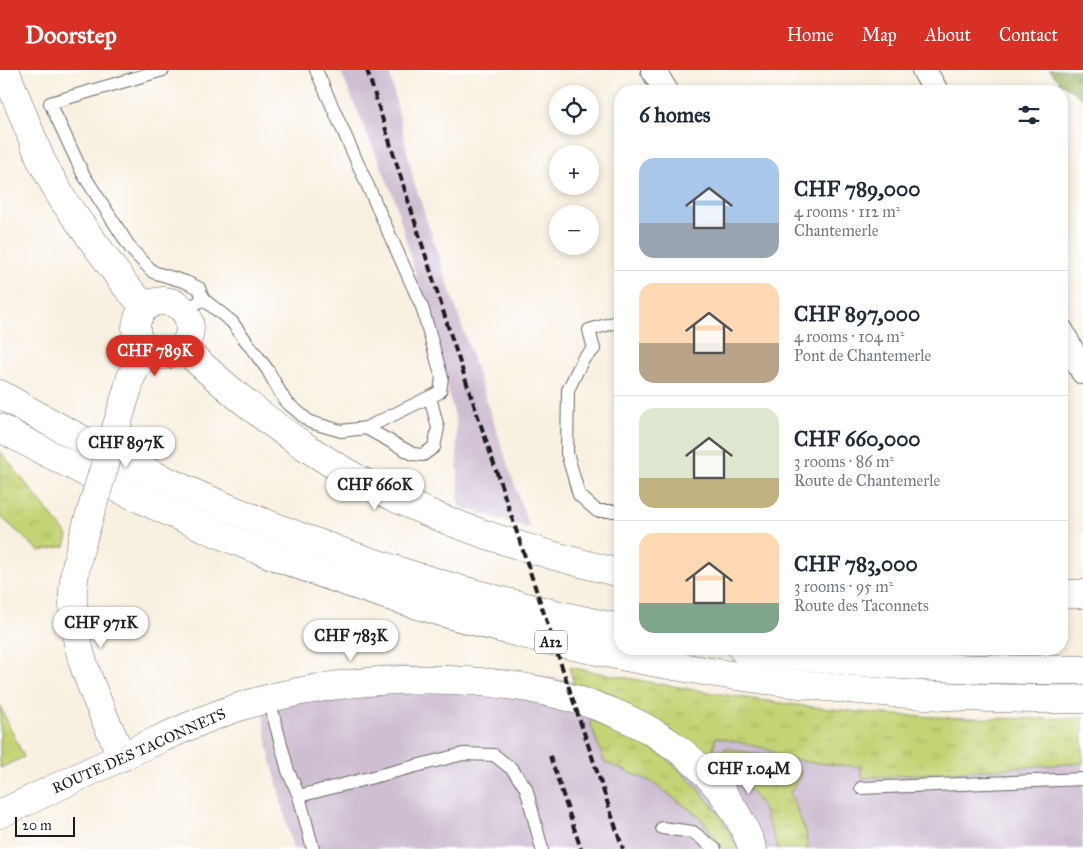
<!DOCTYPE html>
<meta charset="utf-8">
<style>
:root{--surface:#fff;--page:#f2f2f3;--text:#1f2937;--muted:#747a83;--line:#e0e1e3;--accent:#d93025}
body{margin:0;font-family:"IM FELL Great Primer",serif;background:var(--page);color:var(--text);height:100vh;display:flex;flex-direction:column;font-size:19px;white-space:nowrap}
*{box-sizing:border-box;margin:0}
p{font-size:16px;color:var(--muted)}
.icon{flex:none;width:28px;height:28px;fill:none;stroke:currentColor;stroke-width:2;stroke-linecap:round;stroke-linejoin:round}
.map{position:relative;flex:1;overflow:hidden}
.details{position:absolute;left:614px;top:15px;width:454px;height:570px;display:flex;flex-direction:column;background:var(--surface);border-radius:20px;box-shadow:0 2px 8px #0003}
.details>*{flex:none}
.tools{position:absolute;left:549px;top:15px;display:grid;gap:10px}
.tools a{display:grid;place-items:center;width:50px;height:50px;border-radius:50%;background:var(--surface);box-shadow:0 2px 8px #0003;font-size:25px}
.scale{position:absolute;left:15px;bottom:12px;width:60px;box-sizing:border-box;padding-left:5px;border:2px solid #1c1c1c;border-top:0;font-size:14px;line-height:18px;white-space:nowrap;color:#1c1c1c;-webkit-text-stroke:4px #fff;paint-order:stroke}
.price{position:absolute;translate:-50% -42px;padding:0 11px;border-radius:18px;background:#fff;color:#222;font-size:16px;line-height:32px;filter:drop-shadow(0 1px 2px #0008)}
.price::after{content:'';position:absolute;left:50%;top:30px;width:15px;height:11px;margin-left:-8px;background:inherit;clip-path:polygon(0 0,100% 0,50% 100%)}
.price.active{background:var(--accent);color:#fff}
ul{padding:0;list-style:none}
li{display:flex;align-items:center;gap:15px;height:125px;padding:0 25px}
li+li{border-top:1px solid var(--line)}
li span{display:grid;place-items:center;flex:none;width:140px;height:100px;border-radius:15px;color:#555}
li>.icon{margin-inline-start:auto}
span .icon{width:60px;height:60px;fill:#fffc;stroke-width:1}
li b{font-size:21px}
h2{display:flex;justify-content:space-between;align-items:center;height:60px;padding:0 25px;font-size:21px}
header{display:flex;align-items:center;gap:30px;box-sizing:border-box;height:70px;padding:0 25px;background:var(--accent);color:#fff}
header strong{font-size:24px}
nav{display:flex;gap:28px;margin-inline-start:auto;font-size:18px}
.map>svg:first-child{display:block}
</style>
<header>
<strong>Doorstep</strong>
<nav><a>Home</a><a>Map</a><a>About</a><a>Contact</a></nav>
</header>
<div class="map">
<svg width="1083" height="779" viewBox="0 0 1083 779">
<defs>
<pattern id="grass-tufts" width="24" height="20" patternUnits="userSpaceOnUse" patternTransform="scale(1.25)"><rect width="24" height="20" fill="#c4d375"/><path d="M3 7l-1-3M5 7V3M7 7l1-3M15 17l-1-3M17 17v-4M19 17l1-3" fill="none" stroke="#a8b565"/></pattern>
<pattern id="forest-firs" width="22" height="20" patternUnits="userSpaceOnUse" patternTransform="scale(1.25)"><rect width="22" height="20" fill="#9bb566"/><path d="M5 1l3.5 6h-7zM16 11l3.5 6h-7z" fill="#7e9253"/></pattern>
</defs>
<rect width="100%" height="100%" fill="#fff"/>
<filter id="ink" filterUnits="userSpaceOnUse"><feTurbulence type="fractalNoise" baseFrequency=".02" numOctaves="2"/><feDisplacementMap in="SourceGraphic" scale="10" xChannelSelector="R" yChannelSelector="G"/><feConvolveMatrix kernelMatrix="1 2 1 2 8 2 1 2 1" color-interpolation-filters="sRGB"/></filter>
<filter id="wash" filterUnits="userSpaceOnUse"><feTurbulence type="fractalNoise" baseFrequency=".0096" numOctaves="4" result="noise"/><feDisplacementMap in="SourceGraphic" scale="20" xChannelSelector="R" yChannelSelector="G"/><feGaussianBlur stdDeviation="1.12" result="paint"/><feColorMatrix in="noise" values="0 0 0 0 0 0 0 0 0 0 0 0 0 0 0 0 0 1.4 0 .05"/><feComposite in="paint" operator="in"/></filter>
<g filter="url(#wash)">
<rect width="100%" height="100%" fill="#f8f0e0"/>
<g fill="#cebed1">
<polygon points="340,0 389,0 414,112 529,458 459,437 456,350 394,127"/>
<polygon points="388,596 520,602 895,672 1083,678 1083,779 293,779 268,678 259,616"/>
</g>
<g fill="url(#grass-tufts)" stroke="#707848">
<polygon points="0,381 68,466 65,476 39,481 0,446"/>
<path d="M569,597C678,618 786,637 897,645C958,649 1021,649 1083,648V693L862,708L861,697L807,692L782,687L767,679L716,667L712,683L707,688L677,665L576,620Z"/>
<polygon points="589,649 622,661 665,687 694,714 719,744 738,779 723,779 700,747 650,711 604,692"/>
<polygon points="726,678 763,686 776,696 798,699 801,704 790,723 806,762 808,779 778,779 762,736 722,685"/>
</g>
<polygon fill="url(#forest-firs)" stroke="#5c6841" points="1049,0 1078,0 1083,6 1083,29 1060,12"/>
<polygon fill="#c4d375" stroke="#707848" points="0,636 24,687 0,698"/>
</g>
<g filter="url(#ink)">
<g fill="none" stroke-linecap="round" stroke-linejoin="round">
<defs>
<g id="service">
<polyline points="163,0 50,33 83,104 131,179 153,202 186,212 199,218 203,229"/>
<polyline points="185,241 203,229 232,252 267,299 285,331 310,352 341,361 366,358 440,322 442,308 422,237 316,0"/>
<polyline points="620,251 589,260 594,279 583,289 568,320 567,383 579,425 597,441 620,441"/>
<polyline points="366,358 413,384 423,385 434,377 438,358 430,327"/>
<polyline points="269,629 288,701 299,726 463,684 494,685 512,699 526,718 542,779"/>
<polyline points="861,718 1083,709"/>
<polyline points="299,726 313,779"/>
<polyline points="662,758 693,762 715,779"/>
</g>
<g id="minor">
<polyline points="653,0 666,21"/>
<polyline points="924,0 936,21"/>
<polyline points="1061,260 1083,302"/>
</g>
<g id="tertiary">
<polyline points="5,0 41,90 63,130 125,215 145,237"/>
<circle cx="163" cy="258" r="27"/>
<path d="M182,277C223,315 265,351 312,381C405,443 512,477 620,503"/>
<polyline points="128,318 131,307 146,280"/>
<path d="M83,468C78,485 74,503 73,521C70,581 99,634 122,687"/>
<polyline points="1061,524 1083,524"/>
<path d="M0,744C47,722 95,699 142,677C178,661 214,644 252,633C411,587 685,595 753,779"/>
</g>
<g id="motorway">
<path d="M0,324C190,435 404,515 620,558"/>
<path d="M0,358C80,401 161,441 246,475C512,581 796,632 1083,629"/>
<path d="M742,579C855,595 969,601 1083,600"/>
</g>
</defs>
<use href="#service" stroke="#696661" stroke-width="14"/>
<use href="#minor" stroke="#696661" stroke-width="26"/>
<use href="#tertiary" stroke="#696661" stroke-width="29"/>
<use href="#motorway" stroke="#696661" stroke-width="29"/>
<use href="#service" stroke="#fff" stroke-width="12"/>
<use href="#minor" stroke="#fff" stroke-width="24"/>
<use href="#tertiary" stroke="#fff" stroke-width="28"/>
<use href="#motorway" stroke="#fff" stroke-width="28"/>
<g stroke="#1c1c1c" stroke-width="4" stroke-dasharray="8 4" stroke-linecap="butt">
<polyline points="367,0 452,269 623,779"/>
<polyline points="550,686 581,779"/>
</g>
<defs>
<polyline id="tertiary-bridge" points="83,468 128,318"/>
</defs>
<use href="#tertiary-bridge" stroke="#696661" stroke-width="29" stroke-linecap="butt"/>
<use href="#tertiary-bridge" stroke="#fff" stroke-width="28"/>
</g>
</g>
<g text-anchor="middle" stroke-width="4.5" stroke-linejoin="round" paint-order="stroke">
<rect fill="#fff" stroke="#606060" stroke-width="1" x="535" y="560.5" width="32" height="23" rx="4"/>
<g font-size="14" font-weight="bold" fill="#1c1c1c">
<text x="551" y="577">A12</text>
</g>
<g font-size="15" fill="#1c1c1c" stroke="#fff">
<text transform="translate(139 681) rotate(-24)" y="5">ROUTE DES TACONNETS</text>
</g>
</g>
</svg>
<div class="tools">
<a><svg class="icon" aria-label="locate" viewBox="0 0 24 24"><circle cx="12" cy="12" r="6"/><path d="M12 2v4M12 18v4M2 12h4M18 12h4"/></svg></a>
<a>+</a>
<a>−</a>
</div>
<div class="scale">20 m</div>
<b class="price active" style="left:155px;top:307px">CHF 789K</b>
<b class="price" style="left:126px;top:399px">CHF 897K</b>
<b class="price" style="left:375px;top:441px">CHF 660K</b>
<b class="price" style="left:101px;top:579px">CHF 971K</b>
<b class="price" style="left:351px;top:592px">CHF 783K</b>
<b class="price" style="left:749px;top:725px">CHF 1.04M</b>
<section class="details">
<h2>6 homes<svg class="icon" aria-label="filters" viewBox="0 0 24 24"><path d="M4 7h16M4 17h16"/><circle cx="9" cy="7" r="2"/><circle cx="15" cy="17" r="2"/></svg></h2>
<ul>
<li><span style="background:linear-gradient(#a9c7e8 65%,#9aa5b1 0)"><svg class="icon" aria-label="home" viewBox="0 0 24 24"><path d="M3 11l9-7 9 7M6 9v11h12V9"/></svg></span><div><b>CHF 789,000</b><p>4 rooms · 112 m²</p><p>Chantemerle</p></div></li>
<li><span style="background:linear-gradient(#ffd9b3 60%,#b9a48a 0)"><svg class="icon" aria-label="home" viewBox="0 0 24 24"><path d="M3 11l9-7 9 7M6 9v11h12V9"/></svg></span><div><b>CHF 897,000</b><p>4 rooms · 104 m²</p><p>Pont de Chantemerle</p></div></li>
<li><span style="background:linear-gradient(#dfe7d0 70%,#c2b280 0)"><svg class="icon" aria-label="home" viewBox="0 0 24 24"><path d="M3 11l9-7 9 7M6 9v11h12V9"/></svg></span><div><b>CHF 660,000</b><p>3 rooms · 86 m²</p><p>Route de Chantemerle</p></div></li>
<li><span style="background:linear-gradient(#ffd9b3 70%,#7fa58c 0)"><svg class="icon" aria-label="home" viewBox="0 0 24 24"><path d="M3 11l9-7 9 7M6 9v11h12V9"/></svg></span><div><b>CHF 783,000</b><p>3 rooms · 95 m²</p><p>Route des Taconnets</p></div></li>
</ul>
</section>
</div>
